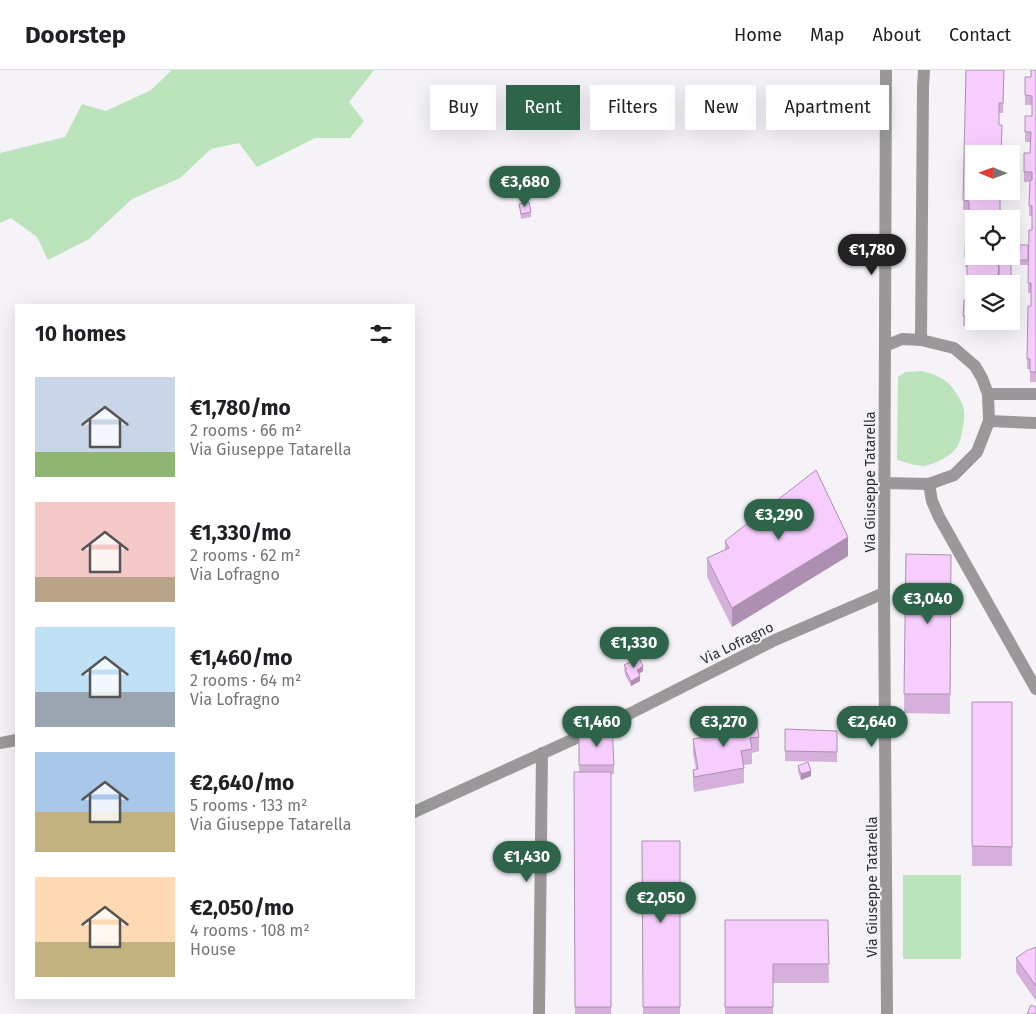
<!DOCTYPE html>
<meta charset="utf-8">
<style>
:root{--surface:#fff;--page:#f6f6f6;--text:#202124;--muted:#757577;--line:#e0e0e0;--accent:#2e644a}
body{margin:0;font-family:"Fira Sans",sans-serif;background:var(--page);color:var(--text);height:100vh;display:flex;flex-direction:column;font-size:19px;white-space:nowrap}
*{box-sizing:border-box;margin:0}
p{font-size:16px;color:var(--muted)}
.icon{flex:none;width:28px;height:28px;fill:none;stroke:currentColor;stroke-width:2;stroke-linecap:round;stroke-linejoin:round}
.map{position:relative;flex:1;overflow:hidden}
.drawer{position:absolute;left:15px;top:234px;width:400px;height:695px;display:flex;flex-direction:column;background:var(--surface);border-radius:0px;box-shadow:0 5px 20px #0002}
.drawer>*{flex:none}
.banner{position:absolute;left:430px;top:15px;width:475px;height:45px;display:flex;gap:10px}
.needle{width:32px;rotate:271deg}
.tools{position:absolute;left:965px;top:75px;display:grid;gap:10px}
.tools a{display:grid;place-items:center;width:55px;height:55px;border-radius:0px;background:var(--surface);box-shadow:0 5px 20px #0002;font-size:25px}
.price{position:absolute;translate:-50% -42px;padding:0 11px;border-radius:18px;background:var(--accent);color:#fff;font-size:16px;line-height:32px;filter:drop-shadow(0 1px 2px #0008)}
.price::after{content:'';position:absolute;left:50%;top:30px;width:15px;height:11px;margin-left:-8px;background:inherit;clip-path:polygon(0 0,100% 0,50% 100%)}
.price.active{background:#222;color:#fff}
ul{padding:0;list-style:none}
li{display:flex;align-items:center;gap:15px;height:125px;padding:0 20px}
li span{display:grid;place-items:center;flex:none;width:140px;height:100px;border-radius:0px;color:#555}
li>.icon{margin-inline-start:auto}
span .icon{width:60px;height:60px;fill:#fffc;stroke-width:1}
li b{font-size:21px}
h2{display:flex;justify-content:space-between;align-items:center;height:60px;padding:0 20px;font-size:21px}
.tag{padding:0 18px;border-radius:0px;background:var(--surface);box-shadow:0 5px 20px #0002;font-size:18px;line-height:45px}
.tag.active{background:var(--accent);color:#fff}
header{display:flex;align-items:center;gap:30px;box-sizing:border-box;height:70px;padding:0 25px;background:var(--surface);border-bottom:1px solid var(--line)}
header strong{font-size:24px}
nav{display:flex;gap:28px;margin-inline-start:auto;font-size:18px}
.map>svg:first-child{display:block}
</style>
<header>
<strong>Doorstep</strong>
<nav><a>Home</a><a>Map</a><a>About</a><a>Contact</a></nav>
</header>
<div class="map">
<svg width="1036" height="944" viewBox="0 0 1036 944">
<rect width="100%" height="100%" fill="#f5f3f7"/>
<g fill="#bbe3bc">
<polygon points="172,0 374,0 349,32 364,51 350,68 315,68 257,97 239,73 211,79 180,108 132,129 89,169 48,190 37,167 11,148 0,153 0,83 65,67 82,34 106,41 151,20"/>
<path d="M921,301C931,303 940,306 948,313C954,318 963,333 964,340C965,348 962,370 957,377C951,386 935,394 924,396C916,396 905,392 897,390L898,307L905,302Z"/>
<rect x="903" y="805" width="58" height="84"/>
</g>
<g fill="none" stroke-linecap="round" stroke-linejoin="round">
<g stroke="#9a9898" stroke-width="12">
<polyline points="886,0 884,523 887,944"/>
<polyline points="921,270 923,17 924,0"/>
<polyline points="988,324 1036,324"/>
<polyline points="989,351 1036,353"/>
<polyline points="885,413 929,414 954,405 977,382 989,351 988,324 982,308 975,296 954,278 921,270 902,269 885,276"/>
<polyline points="929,414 932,431 939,447 1036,619"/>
<polyline points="0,673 16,670"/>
<polyline points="414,742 631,643 775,570 884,523"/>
<polyline points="539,944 542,683"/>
</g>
</g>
<g fill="#d4b0da">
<polygon points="966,0 1004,0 1003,43 999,43 974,186 1011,186 1011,214 974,214 974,251 994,251 994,257 963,256 964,230 967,230 967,197 965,197 966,151 969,151 969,140 963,140"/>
<polygon points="1036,0 1036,312 1030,312 1030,299 1027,299 1028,236 1031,236 1031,223 1028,223 1029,160 1032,160 1032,146 1029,146 1030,112 1024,112 1024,102 1030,83 1031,72 1025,72 1025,46 1032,46 1032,35 1025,35 1025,7 1031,7"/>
<polygon points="519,134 531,142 531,147 521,149"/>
<polygon points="1020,175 1028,175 1028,195 1019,195"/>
<polygon points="725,471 848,486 732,557 707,507 707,488 725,480"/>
<polygon points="906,484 951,485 950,644 904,643"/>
<polygon points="624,595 643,601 639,604 640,611 631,616 625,605"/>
<rect x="972" y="632" width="40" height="164"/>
<polygon points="785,659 837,661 837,692 785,691"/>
<polygon points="703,660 759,667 759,681 752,683 752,694 744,695 744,713 694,722 693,715 693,700 696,699 693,684 693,669 703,667"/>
<polygon points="579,667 614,695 614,704 611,704 611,944 575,944 574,702 579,702"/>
<polygon points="798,696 811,706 801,710 798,701"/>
<polygon points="642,771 680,771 680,944 643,944"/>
<polygon points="725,850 828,850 829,913 773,913 773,944 725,944"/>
<polygon points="1036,877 1036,931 1016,902 1016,888"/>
</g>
<g fill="#ad90b1">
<polygon points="848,467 848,486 732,557 732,538"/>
<polygon points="643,596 643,601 637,605 637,600"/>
<polygon points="640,606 640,611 631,616 631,611"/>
<polygon points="811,701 811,706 801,710 801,704"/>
</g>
<g fill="#f7cdfd" stroke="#ad90b1">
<polygon points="966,0 1004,0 1003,33 999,33 999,55 1002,55 1001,84 974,84 974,121 1000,121 1000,149 974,149 974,186 999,186 998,214 974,214 974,246 963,246 964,230 967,230 967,187 965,187 966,151 969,151 969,131 963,130"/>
<polygon points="1031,0 1036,0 1036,302 1030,302 1030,289 1027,289 1028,236 1031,236 1031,213 1028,213 1029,160 1032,160 1032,136 1029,136 1030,110 1032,110 1032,102 1024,102 1024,83 1030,83 1031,62 1025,62 1025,46 1032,46 1032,26 1025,25 1025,7 1031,7"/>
<polygon points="529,132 531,142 521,144 519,134"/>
<polygon points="1020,175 1028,175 1028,190 1019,190"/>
<rect x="999" y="186" width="12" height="25"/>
<polygon points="816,400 848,467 732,538 707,488 729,478 725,471"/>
<polygon points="906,484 951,485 950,624 904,624"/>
<polygon points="639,588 643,596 637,600 640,606 631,611 625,600 627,599 624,595"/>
<polygon points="972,632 1012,632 1012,777 972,776"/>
<polygon points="756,649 759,667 750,668 752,679 741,681 744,698 694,707 693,700 698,699 693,669 704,667 703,660 742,653 742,651"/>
<polygon points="612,654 614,695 579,695 579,667"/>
<polygon points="785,659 837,661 837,682 785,681"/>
<polygon points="808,692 811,701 801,704 798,696"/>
<polygon points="574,702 611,702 611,937 575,937"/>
<polygon points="642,771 680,771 680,937 643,937"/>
<polygon points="725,850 828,850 829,894 773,894 773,937 725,937"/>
<polygon points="1036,877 1036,916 1016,888 1026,881"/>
<polygon points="1031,935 1036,937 1036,944 1027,944"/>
</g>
<g text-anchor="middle" stroke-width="4" stroke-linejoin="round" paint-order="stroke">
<g font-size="14" fill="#2e2e2f" stroke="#f5f3f7">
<text transform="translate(870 412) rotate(-90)" y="5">Via Giuseppe Tatarella</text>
<text transform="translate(737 573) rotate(-26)" y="5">Via Lofragno</text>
<text transform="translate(872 817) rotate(-90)" y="5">Via Giuseppe Tatarella</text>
</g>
</g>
</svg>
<div class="tools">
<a><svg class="needle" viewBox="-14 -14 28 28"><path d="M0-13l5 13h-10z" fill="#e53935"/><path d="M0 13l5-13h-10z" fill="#757577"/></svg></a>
<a><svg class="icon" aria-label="locate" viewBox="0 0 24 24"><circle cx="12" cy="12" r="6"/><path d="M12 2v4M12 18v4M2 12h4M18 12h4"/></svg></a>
<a><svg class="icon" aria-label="layers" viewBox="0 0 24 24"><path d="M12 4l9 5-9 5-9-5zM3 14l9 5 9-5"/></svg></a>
</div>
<b class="price" style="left:525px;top:138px">€3,680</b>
<b class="price active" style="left:872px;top:206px">€1,780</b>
<b class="price" style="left:779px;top:471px">€3,290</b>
<b class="price" style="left:928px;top:555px">€3,040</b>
<b class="price" style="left:634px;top:599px">€1,330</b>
<b class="price" style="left:597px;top:678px">€1,460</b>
<b class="price" style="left:724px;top:678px">€3,270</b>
<b class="price" style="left:872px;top:678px">€2,640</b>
<b class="price" style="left:527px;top:813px">€1,430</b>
<b class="price" style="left:661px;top:854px">€2,050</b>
<div class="banner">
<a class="tag">Buy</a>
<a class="tag active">Rent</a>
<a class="tag">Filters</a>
<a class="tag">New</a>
<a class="tag">Apartment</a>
</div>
<section class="drawer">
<h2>10 homes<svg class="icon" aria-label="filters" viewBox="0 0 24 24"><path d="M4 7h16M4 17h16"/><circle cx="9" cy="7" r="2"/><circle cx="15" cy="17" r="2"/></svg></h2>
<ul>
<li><span style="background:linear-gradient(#c9d6e8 75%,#8fb573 0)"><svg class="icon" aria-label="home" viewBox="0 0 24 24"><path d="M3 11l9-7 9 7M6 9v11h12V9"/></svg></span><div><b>€1,780/mo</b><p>2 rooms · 66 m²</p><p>Via Giuseppe Tatarella</p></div></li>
<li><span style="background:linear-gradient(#f6c9c9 75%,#b9a48a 0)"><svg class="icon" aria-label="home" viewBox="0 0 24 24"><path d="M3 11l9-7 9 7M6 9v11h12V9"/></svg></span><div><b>€1,330/mo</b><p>2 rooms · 62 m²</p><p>Via Lofragno</p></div></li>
<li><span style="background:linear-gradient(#bfe0f5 65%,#9aa5b1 0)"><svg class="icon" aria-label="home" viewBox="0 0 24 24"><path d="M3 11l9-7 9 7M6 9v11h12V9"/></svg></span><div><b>€1,460/mo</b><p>2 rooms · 64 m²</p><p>Via Lofragno</p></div></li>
<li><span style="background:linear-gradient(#a9c7e8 60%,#c2b280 0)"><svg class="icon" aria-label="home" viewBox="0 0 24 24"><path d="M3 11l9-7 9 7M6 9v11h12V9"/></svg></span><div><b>€2,640/mo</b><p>5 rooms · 133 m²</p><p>Via Giuseppe Tatarella</p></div></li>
<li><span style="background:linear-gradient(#ffd9b3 65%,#c2b280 0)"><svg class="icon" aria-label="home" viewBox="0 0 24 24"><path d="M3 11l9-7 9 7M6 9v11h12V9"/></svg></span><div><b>€2,050/mo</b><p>4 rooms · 108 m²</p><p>House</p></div></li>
</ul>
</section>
</div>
